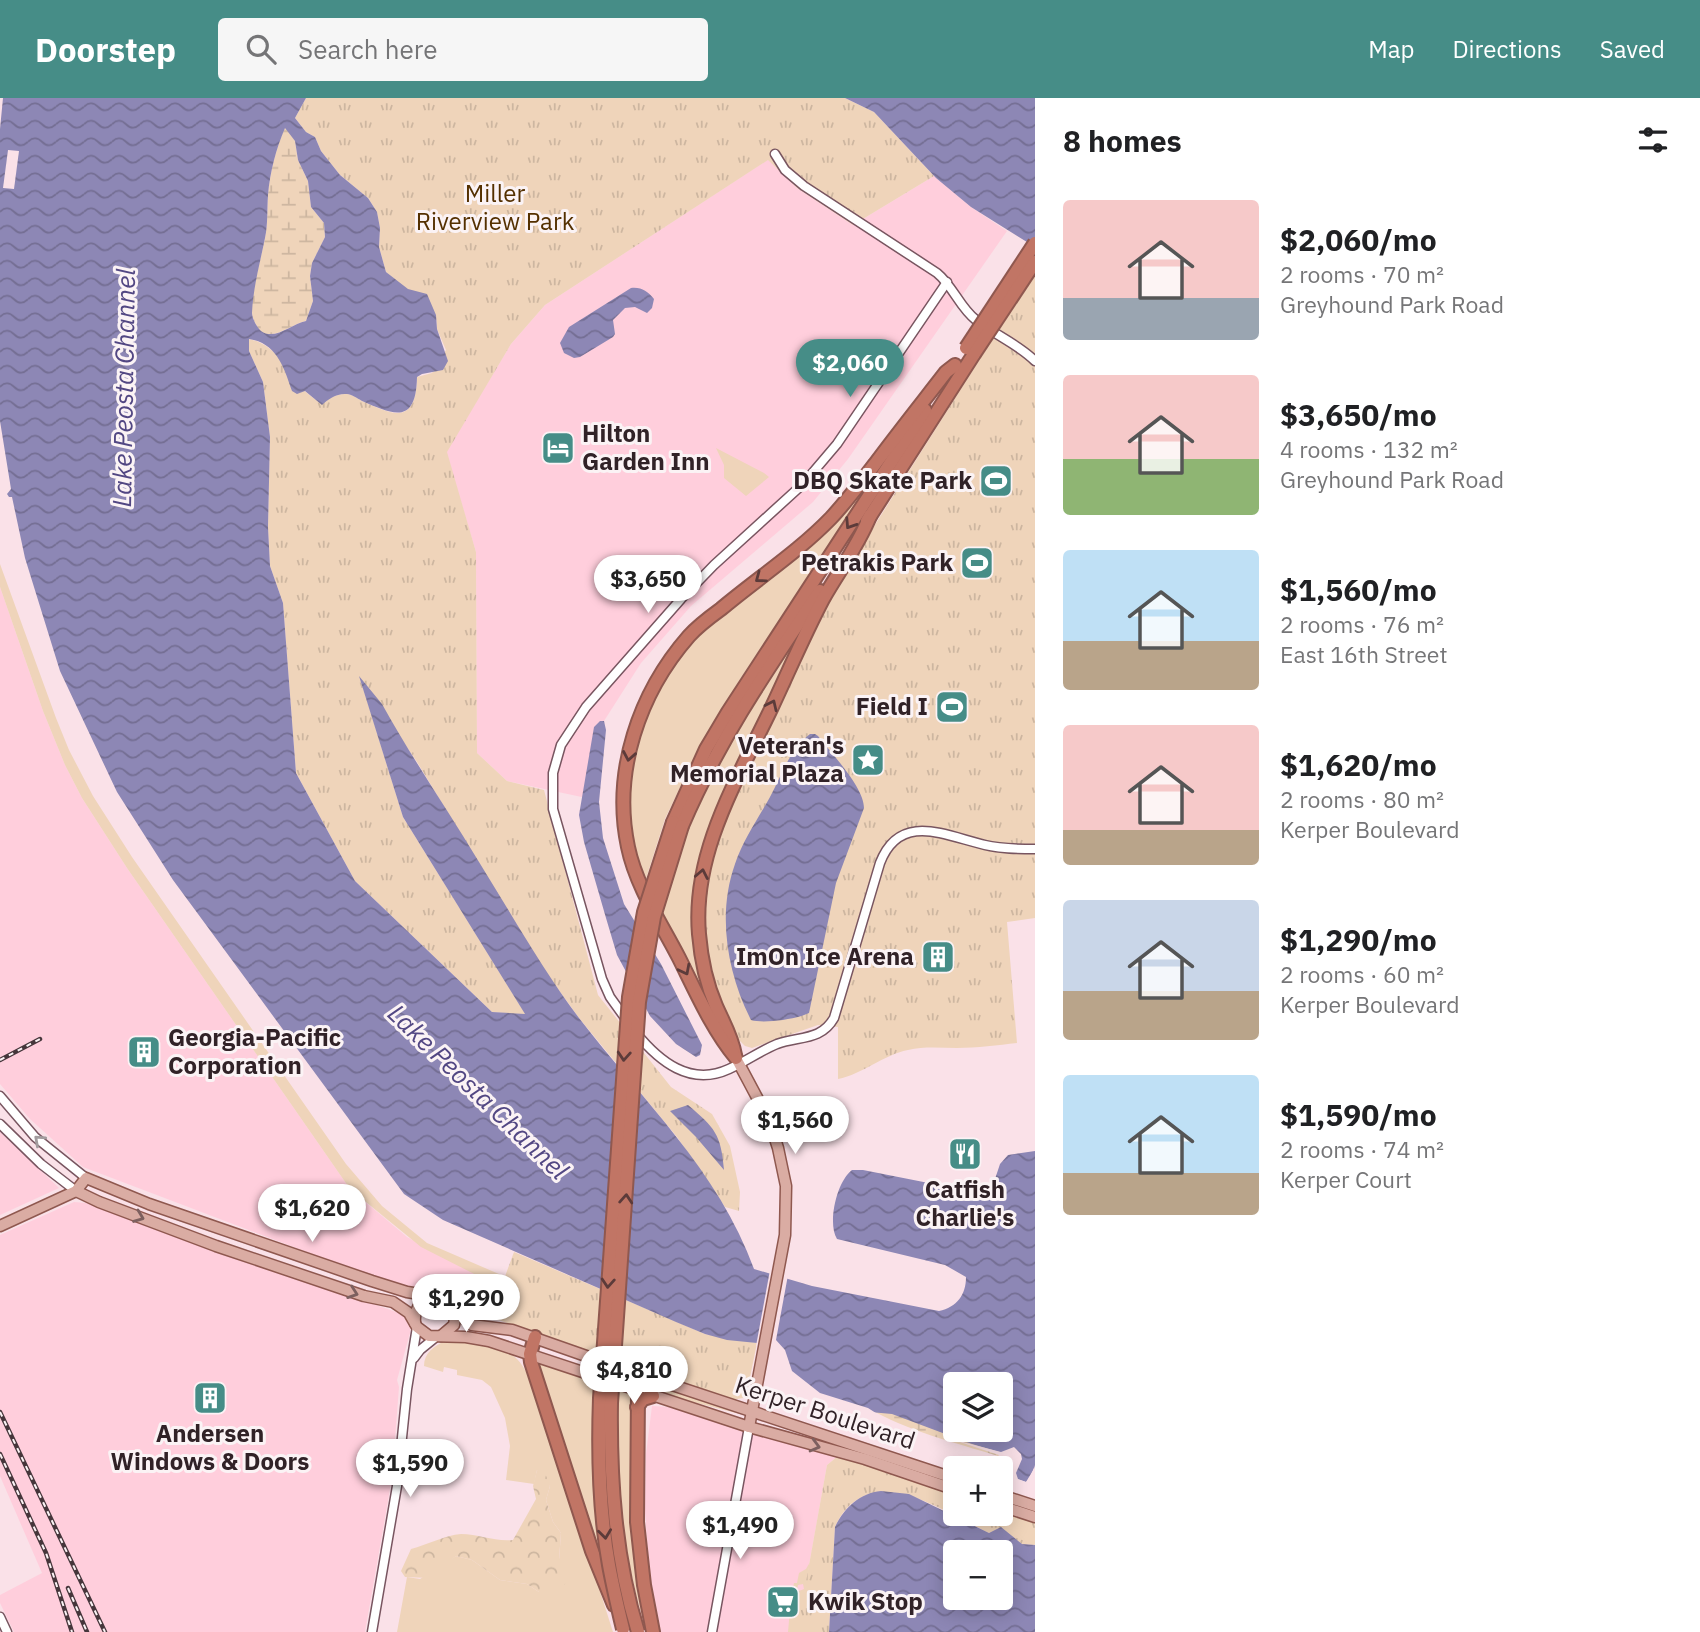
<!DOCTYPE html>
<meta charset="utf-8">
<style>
:root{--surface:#fff;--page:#f6f6f6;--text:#202124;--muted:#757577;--accent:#468d87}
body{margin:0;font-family:"IBM Plex Sans",sans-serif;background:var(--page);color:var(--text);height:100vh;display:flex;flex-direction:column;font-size:26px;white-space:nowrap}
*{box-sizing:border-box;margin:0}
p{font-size:23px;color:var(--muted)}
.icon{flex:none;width:38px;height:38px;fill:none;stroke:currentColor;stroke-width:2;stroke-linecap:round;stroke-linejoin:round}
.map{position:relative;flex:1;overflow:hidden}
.drawer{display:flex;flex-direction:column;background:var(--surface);width:665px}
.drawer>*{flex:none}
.controls{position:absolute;left:943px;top:1274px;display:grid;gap:14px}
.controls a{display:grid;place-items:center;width:70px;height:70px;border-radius:7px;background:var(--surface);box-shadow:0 4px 18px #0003;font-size:35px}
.price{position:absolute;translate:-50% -60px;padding:0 16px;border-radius:24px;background:#fff;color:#222;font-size:23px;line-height:46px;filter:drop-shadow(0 2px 4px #0008)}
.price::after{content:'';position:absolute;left:50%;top:42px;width:21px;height:16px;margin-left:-10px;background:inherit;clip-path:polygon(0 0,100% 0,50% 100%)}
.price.selected{background:var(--accent);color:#fff}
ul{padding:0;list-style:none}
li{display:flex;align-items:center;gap:21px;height:175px;padding:0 28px}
li span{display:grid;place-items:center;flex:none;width:196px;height:140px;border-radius:7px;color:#555}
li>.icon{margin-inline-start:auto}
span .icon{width:84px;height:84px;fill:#fffc;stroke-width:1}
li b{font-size:30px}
h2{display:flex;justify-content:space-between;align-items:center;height:84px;padding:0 28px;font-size:30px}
header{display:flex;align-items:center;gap:42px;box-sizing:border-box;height:98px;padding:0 35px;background:var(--accent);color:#fff}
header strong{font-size:33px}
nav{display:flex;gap:38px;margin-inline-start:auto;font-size:24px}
.search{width:490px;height:63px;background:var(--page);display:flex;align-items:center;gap:18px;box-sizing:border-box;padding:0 24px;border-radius:7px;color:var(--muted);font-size:26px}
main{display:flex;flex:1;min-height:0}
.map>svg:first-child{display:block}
</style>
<header>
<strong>Doorstep</strong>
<div class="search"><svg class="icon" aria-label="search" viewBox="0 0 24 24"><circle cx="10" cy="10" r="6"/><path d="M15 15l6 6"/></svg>Search here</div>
<nav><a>Map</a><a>Directions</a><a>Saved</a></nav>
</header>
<main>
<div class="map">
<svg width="1035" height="1534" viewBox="0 0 1035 1534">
<defs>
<pattern id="forest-crowns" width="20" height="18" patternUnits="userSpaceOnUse" patternTransform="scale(1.75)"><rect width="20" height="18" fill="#efd4ba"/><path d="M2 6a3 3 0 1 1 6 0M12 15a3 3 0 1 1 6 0" fill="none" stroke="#cdb6a0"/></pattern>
<pattern id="wetland-marsh" width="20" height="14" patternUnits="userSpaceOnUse" patternTransform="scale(1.75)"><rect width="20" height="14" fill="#efd4ba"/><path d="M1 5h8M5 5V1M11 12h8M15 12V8" fill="none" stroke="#cdb6a0"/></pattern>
<pattern id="park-tufts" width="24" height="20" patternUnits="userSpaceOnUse" patternTransform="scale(1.75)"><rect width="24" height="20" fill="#efd4ba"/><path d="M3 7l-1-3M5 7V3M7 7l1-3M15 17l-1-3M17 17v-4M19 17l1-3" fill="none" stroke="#cdb6a0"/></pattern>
<pattern id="water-waves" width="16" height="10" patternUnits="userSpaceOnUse" patternTransform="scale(1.75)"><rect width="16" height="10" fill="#8d87b5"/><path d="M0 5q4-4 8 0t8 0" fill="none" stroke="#746e93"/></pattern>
</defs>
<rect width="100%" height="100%" fill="#fae1e8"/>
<g fill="#ffcedc">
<polygon points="769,61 797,90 853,127 934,78 971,109 1007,133 848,361 813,404 691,508 641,565 604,623 591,701 507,683 477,655 476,454 446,354 511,246 545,207"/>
<polygon points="0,489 43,613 65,667 82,700 127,770 350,1091 407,1139 486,1182 486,1185 500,1191 490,1219 441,1194 418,1193 320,1159 83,1069 30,1021 0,986"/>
<polygon points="0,1034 59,1090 0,1117"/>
<polygon points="74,1104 86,1105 399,1215 406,1220 410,1226 410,1235 397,1282 399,1289 392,1380 365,1534 14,1534 0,1505 0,1497 42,1475 0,1378 0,1137"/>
<polygon points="652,1308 669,1309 838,1358 827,1367 797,1534 658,1534 649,1480 645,1411 646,1356"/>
</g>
<g fill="#efd4ba">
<polygon points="716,350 764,375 769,379 746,398 724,380 724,367"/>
<polygon points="867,386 862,396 739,583 700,648 665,721 645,784 635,755 629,730 628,694 633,653 656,592 692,541"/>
<polygon points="0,466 56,620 69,652 93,698 132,759 346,1066 382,1108 427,1145 536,1192 507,1194 485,1185 486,1182 421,1149 350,1091 127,770 82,700 65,667 43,613 0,489"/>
<path d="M793,545L795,546L710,729L712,914L661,818C673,775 685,732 704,691C728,640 762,592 793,545Z"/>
<path d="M445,1243C468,1245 499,1243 517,1261C534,1278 548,1331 555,1355C575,1415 594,1474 613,1534H397L407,1479L420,1481L456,1458L472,1462L500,1482L527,1486L539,1494L559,1462L561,1435L553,1424L546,1402L550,1388L537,1372L534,1386L506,1382L510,1348L505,1320L491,1289L482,1282L457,1277V1272L444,1269L443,1274L424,1268C424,1255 434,1248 445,1243Z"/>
<path d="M538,1265L594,1283C592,1345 593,1405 602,1467Z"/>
<polygon points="640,1281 732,1311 740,1316 650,1293 639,1283"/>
<path d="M618,1291L632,1297V1388L647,1534C621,1455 615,1373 618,1291Z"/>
<polygon points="826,1369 798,1534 788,1534 791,1500 795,1501 795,1505 799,1506 799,1493 804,1491 803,1486 798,1487 797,1491 793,1490 794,1485 797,1485 799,1475 806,1471 810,1464"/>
</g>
<path fill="url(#forest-crowns)" d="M537,1372L545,1375L550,1388L546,1402L553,1424L561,1435L559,1461L569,1466L565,1486L550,1495L539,1494L527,1486L500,1482L472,1462L456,1458L429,1480L405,1479L401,1473L411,1451C427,1447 445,1437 461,1436C479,1436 495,1444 513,1442L536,1401L533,1388Z"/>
<g fill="url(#wetland-marsh)">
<path d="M285,29L295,43L298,62L308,83L311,109L324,125L325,139L312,165L310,178L313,203L306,223C291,226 274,243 261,233C258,231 254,223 253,220C248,205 262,157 265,140C268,126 267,111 268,97C270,74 276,51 285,29Z"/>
<path d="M868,1310H880L1001,1355L998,1358C956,1345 905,1332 868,1310Z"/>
</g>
<g fill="url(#park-tufts)">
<path d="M306,0H845L874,14L934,78L853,127L797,90L768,62L545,207L511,246L447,354L476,454L477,655L507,683L544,692L598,897L671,989L712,1016L730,1048L740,1094L739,1113L725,1109L677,1039L579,920L537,862L417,664L360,580L403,719L526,917L492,914L355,783L296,675L283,505L270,468L268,429L270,339L263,284L249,253V241C268,245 284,260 287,279L321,306C328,301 337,295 347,296C351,296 357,300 362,303C393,317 416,328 417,279L432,275L446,252L437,231L436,217L386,174L379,149L380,130L377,114L368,100L340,77L321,53L315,39L306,34L295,20Z"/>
<path d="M1035,174V820L1007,824L1017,945C998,947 977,950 957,950C941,950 925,948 908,952C883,957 863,976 838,981V929L818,927L752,950L745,948L739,942L727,920L710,874L704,835V800L713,749L812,532L845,474Z"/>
<polygon points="514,1154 705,1236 757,1245 747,1294 743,1300 731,1302 490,1219"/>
<path d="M838,1358L955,1396L956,1416H1001V1412L1035,1423V1447L1022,1446L1001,1430L989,1435C943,1413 867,1359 835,1429L829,1534H797L827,1367Z"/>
</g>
<g fill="url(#water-waves)" fill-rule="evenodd">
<path d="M3,0H306L295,20L306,34L315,39L321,53L340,77L368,100L377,114L380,130L379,149L386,174L408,191L427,196L436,217L437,231L448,263L443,272L422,276L417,279C416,327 394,317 362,303C357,300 351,296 347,296C337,295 328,301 322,307L305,293L297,296L292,293C284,270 277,245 249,241V253L263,284L270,339L268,429L270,468L283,505L296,675L355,783L492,914L525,916L403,719L359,578L382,606C412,660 447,711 479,764C512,817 542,871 579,920C641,1001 719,1073 754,1171L812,1188L939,1213C957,1209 966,1197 966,1179L945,1167L837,1141C827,1125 837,1083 852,1072H863L979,1095L992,1090L1000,1066L1008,1057L1035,1053V1369L1026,1384L1017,1381L1014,1375L1019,1366L1016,1359L972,1346L892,1316L870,1314L827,1302L793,1283L781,1254L757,1245L727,1242L705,1236L676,1224L443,1122L404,1096L173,782L117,694L60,573L25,460L12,399H9L7,396L11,391L0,323V31ZM285,30L295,43L298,62L308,83L311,109L324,125L325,139L312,165L310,178L313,203L306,223C291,226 275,243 261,233C257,230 252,220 252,215C253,190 260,165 265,140C268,127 267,111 268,97C270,74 276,51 285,30ZM956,1286H1001V1332H956Z"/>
<polygon points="845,0 1035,0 1035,149 971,109 936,80 874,14"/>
<path d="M631,190C642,189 647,193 654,201L652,210L647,215L635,209L625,210L613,222L615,236L613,239L580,259L574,260L564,255L560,245L569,229Z"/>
<polygon points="600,623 604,623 606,632 599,704 603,740 624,806 661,866 702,947 700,957 696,959 676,946 650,918 617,857 606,820 584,744 579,717 594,629"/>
<path d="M810,636H815L818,638C831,655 864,689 864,710L836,785L809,915C797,921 764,926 751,922C727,875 717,816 735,766C743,742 758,721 770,699C782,677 789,652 810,636Z"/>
<path d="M688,1007C715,1030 721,1036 724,1072L696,1039L670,1013Z"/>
<path d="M881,1393L909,1396L989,1435L1001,1429L1022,1446L1035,1447V1534H829L835,1429C844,1410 860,1395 881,1393ZM956,1454H1001V1500H956Z"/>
</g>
<g fill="#fae1e8">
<polygon points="8,52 19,53 14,91 3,90"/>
<polygon points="770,1172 788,1177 776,1242 785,1252 792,1273 820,1295 868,1310 879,1317 869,1317 826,1305 810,1298 786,1280 776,1253 756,1248"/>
<polygon points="951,1341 1001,1354 1014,1349 1021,1356 1022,1361 1016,1375 1018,1381 1026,1384 1030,1380 1035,1367 1033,1382 1026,1388 1016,1384 1010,1375 1015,1365 1014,1362"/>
</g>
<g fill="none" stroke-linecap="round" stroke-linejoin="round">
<defs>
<g id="minor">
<path d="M775,56L785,72L804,88L937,175C953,188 960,210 976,222C995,237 1018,246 1035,263"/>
<polyline points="628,924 610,899 602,881 553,711 553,675 561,647 586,609 681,501 714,467 803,386 837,346 947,184"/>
<path d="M636,935C659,963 690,989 729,971C745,964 760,953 777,946C799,938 821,943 834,920L880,765C900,713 946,738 985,747C1001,751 1018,751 1035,751"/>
<polyline points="0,998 35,1039 86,1080"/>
<polyline points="0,1026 41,1066 76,1093"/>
<polyline points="414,1260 420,1252 436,1239"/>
<polyline points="0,1519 7,1534"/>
<polyline points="372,1534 397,1388 407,1291 417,1229"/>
<polyline points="712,1534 749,1329"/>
</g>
<g id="major">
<polyline points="736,960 769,1022 778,1050 786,1088 785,1137 749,1329"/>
<polyline points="76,1093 99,1104 216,1148 364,1198 393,1204 409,1215 417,1229 429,1238 466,1239 489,1243 749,1329 865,1361 956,1392"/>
<polyline points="0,1128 76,1093 86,1080 149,1106 372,1183 407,1194 445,1200 454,1208 458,1216 472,1227 512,1232 606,1265"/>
<path d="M415,1225C414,1212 419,1204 431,1198"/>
<polyline points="441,1238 454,1227 456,1213"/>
<polyline points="624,1271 956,1381"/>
<polyline points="1001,1397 1035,1408"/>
<polyline points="1001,1408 1035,1419"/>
</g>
<g id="highway">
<polyline points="867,423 974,256"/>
<polyline points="673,724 706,651 728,614 925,312"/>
<path d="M682,728C718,643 769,569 820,493"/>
<path d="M735,957C732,939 723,924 716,908C706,885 701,860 699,836C692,755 737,682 771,611C788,575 804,537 823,501C839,473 858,448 870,418"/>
<path d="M736,960C712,931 696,894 679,860C661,825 636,788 628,749C612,674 639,595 689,538C698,528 710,519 721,511C758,480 798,454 831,420C847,403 861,384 875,366C898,335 922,305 946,274L955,267"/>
<polyline points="535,1239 530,1256 531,1264 592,1453 614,1507"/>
<polyline points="625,1271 633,1282 638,1293 637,1424 644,1487 653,1534"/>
<polyline points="637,1309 643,1301 653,1298"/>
</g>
</defs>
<use href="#minor" stroke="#785560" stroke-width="11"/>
<use href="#major" stroke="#8f584f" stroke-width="13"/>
<use href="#highway" stroke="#8f584f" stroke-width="16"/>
<use href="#minor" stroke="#fff" stroke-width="8"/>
<use href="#major" stroke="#daaca3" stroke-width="10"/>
<use href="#highway" stroke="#c17565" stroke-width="12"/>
<defs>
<g id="rail">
<polyline points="0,962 40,941"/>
<polyline points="0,1314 105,1534"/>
<polyline points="0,1356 46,1455 72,1534"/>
<polyline points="68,1490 87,1534"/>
</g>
</defs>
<use href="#rail" stroke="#46363b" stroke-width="4.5"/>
<use href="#rail" stroke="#fbf3f5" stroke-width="2" stroke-dasharray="5" stroke-linecap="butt"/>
<defs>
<g id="highway-bridge">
<polyline points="966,250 1035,145"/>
<polyline points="974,256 1035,164"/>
<path d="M623,1531C618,1510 613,1489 609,1467C599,1412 598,1355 600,1300L629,899L644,814L673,724"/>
<path d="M638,1534C615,1460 610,1382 611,1305L639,904L654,819L682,728"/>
</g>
</defs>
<use href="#highway-bridge" stroke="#8f584f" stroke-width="16" stroke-linecap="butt"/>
<use href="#highway-bridge" stroke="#c17565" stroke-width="12"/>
</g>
<defs><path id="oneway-chevron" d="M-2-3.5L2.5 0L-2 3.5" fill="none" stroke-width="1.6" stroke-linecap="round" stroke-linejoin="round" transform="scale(1.75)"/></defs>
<g stroke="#5c3b3a">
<use href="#oneway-chevron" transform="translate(850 426) rotate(123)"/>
<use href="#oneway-chevron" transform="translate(760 480) rotate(143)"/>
<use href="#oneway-chevron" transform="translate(772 607) rotate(-65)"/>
<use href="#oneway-chevron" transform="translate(629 658) rotate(100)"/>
<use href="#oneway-chevron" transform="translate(702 776) rotate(-79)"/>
<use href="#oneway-chevron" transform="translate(685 872) rotate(63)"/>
<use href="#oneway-chevron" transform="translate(624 958) rotate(94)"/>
<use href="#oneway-chevron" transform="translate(626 1101) rotate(-86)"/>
<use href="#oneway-chevron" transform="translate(608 1185) rotate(94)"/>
<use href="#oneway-chevron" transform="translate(605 1436) rotate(83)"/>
</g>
<use stroke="#a29c9e" href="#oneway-chevron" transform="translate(39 1042) rotate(-138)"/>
<g stroke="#7d605f">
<use href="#oneway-chevron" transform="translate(139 1119) rotate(21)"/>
<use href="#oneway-chevron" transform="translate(353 1195) rotate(19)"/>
<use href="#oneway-chevron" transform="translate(815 1348) rotate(15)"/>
</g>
<defs>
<symbol id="hotel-square" viewBox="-11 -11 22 22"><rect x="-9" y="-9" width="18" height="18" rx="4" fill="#468d87" stroke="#fbf3f5"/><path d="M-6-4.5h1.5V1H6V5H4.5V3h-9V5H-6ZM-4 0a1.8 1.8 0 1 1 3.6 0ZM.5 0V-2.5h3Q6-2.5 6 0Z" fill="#fff"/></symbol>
<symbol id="stadium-square" viewBox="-11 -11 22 22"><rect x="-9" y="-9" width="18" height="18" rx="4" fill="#468d87" stroke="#fbf3f5"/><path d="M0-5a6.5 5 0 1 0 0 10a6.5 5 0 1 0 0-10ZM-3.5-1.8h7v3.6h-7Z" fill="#fff"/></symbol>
<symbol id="sight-square" viewBox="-11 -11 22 22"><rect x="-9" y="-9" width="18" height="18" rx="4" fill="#468d87" stroke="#fbf3f5"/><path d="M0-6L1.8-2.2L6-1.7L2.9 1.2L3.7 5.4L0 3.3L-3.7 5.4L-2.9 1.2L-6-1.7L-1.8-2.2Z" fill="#fff"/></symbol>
<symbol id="building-square" viewBox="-11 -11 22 22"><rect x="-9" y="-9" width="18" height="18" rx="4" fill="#468d87" stroke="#fbf3f5"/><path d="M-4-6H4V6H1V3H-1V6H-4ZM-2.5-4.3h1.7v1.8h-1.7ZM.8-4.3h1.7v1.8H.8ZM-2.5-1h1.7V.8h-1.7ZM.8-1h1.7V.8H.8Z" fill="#fff"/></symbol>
<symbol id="restaurant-square" viewBox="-11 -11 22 22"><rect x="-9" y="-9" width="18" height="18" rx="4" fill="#468d87" stroke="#fbf3f5"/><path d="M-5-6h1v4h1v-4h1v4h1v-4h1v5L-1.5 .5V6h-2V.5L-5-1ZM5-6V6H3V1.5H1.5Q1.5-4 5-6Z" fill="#fff"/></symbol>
<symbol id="supermarket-square" viewBox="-11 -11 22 22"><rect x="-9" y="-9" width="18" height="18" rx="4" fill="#468d87" stroke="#fbf3f5"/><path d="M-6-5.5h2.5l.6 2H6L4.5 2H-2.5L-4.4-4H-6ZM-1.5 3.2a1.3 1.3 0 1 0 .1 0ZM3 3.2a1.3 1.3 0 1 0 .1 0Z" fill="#fff"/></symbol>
</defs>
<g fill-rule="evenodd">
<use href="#hotel-square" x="539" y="331" width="38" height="38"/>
<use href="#stadium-square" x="977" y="364" width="38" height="38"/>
<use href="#stadium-square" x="958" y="446" width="38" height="38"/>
<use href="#stadium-square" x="933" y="590" width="38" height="38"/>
<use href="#sight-square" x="849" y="643" width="38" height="38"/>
<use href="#building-square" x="919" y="840" width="38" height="38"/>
<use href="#building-square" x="125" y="935" width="38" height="38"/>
<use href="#restaurant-square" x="946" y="1037" width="38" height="38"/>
<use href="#building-square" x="191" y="1281" width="38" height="38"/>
<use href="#supermarket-square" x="764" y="1485" width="38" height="38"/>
</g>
<g text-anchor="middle" stroke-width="6" stroke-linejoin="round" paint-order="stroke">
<g font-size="24" fill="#543000" stroke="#fbf3f5">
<text x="495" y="104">Miller<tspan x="495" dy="28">Riverview Park</tspan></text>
</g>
<g font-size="24" font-weight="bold" fill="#312227" stroke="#fbf3f5" text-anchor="end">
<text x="582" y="344" text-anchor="start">Hilton<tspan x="582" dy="28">Garden Inn</tspan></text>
<text x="972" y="391">DBQ Skate Park</text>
<text x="953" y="473">Petrakis Park</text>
<text x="928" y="617">Field I</text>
<text x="844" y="656">Veteran's<tspan x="844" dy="28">Memorial Plaza</tspan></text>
<text x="914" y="867">ImOn Ice Arena</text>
<text x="168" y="948" text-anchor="start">Georgia-Pacific<tspan x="168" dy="28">Corporation</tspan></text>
<text x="965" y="1100" text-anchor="middle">Catfish<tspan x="965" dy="28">Charlie's</tspan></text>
<text x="210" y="1344" text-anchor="middle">Andersen<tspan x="210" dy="28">Windows &amp; Doors</tspan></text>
<text x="808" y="1512" text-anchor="start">Kwik Stop</text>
</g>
<g font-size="24" fill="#312227" stroke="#fbf3f5">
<text transform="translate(825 1315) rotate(18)" y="8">Kerper Boulevard</text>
</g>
<g font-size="26" font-style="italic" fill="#524783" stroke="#fbf3f5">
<text transform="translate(124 290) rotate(-89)" y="9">Lake Peosta Channel</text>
<text transform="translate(478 994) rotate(44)" y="9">Lake Peosta Channel</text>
</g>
</g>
</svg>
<div class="controls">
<a><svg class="icon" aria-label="layers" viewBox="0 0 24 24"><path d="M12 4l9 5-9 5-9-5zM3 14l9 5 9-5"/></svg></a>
<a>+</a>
<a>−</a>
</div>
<b class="price selected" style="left:850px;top:301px">$2,060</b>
<b class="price" style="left:648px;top:517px">$3,650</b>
<b class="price" style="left:795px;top:1058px">$1,560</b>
<b class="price" style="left:312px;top:1146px">$1,620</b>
<b class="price" style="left:466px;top:1236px">$1,290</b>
<b class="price" style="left:634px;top:1308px">$4,810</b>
<b class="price" style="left:410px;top:1401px">$1,590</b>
<b class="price" style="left:740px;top:1463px">$1,490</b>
</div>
<section class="drawer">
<h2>8 homes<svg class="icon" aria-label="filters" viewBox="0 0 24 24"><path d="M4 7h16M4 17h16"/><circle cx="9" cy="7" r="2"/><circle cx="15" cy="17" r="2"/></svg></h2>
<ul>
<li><span style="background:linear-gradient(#f6c9c9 70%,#9aa5b1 0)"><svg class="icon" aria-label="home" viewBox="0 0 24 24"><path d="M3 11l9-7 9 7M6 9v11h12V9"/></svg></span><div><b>$2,060/mo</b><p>2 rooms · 70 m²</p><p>Greyhound Park Road</p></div></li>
<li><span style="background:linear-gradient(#f6c9c9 60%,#8fb573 0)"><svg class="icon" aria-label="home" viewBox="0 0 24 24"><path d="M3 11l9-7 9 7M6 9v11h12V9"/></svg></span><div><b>$3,650/mo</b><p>4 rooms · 132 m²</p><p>Greyhound Park Road</p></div></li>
<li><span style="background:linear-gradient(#bfe0f5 65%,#b9a48a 0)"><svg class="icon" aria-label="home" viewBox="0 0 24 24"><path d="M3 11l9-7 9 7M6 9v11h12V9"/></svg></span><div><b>$1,560/mo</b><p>2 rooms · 76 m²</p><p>East 16th Street</p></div></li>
<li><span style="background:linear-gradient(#f6c9c9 75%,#b9a48a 0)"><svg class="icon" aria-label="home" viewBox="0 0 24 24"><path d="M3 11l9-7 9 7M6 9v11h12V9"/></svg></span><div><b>$1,620/mo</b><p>2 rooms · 80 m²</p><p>Kerper Boulevard</p></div></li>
<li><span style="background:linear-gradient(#c9d6e8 65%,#b9a48a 0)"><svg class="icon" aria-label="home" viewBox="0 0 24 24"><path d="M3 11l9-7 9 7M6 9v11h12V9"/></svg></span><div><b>$1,290/mo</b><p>2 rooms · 60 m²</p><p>Kerper Boulevard</p></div></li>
<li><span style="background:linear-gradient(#bfe0f5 70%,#b9a48a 0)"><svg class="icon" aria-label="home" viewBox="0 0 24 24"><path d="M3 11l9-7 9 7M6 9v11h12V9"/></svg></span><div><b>$1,590/mo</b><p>2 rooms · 74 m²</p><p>Kerper Court</p></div></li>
</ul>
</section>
</main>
